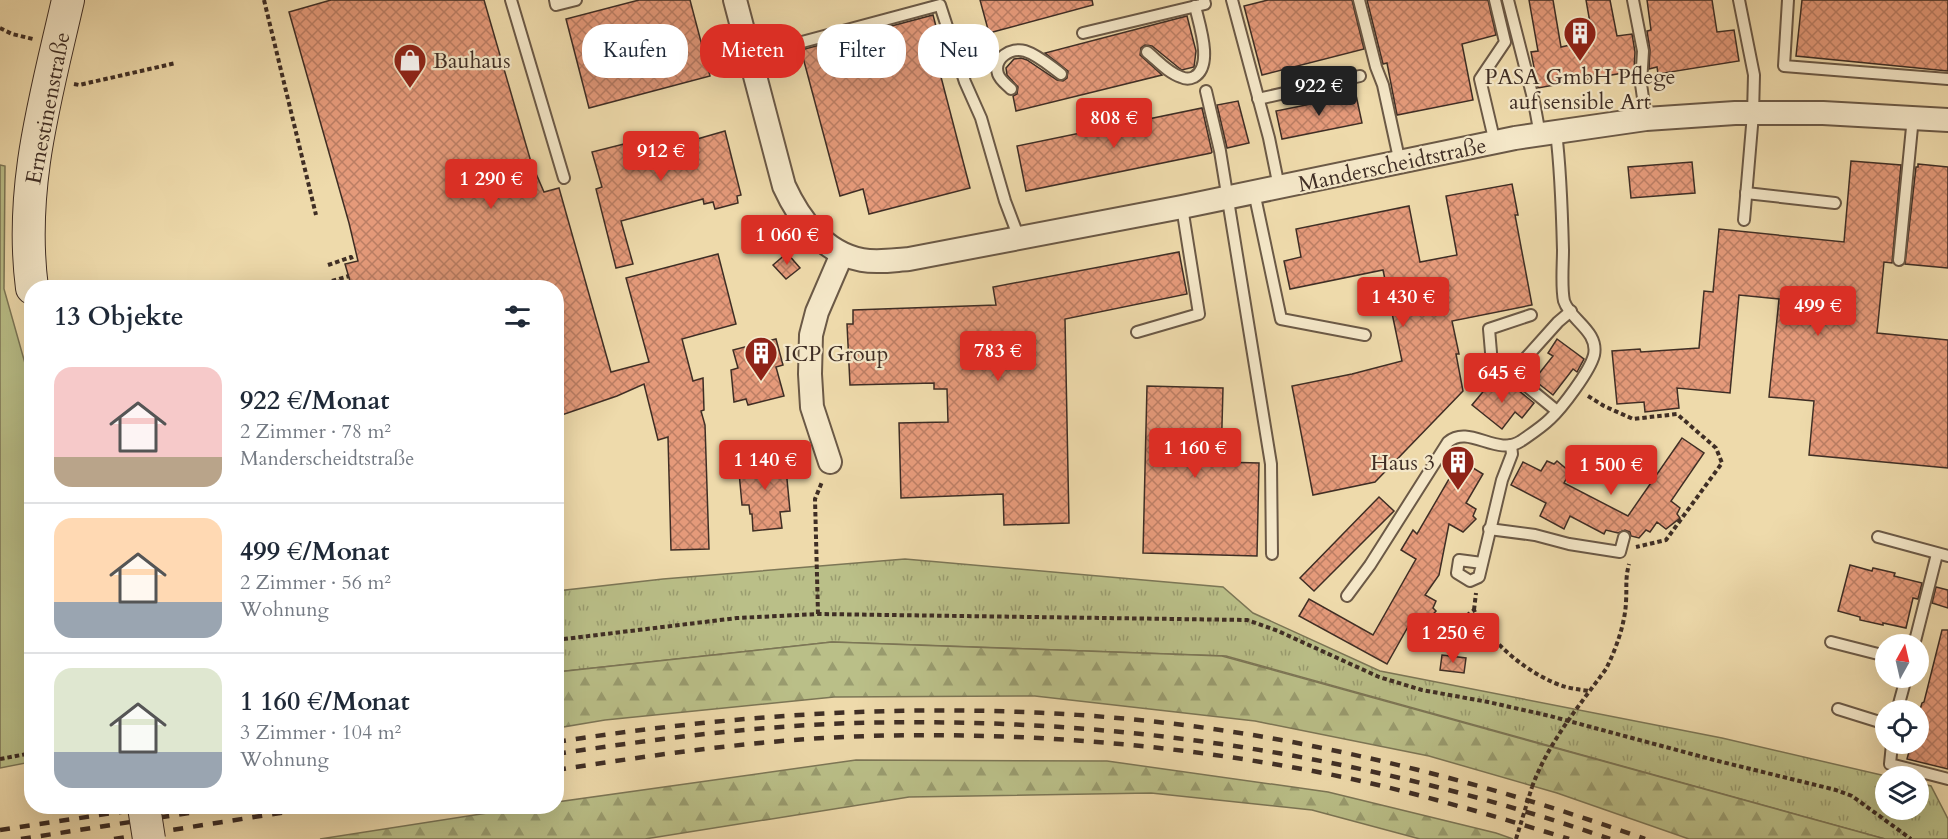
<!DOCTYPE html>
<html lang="de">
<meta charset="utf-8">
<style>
:root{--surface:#fff;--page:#f6f6f7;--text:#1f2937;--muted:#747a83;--line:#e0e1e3;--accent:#d93025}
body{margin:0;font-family:Cardo,serif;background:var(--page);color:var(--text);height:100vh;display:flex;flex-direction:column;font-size:22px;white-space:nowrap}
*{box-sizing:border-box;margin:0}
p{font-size:20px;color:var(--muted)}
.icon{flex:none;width:33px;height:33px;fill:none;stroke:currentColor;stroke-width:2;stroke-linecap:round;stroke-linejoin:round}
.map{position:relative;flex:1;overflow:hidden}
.panel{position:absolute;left:24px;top:280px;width:540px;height:534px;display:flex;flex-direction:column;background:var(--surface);border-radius:24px;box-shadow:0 6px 24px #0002}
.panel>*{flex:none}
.guide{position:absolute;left:582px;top:24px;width:570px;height:54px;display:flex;gap:12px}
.needle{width:39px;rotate:8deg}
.buttons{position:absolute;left:1875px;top:634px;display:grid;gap:12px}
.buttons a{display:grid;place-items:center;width:54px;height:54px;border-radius:50%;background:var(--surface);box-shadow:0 6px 24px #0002;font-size:30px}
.price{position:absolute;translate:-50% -51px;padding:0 14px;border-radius:6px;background:var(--accent);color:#fff;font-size:20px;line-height:39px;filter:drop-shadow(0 2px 3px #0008)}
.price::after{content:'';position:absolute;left:50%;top:36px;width:18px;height:14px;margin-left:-9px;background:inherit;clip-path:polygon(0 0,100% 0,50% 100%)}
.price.on{background:#222;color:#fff}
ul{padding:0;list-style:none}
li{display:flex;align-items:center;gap:18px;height:150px;padding:0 30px}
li+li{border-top:2px solid var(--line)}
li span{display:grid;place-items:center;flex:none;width:168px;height:120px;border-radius:18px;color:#555}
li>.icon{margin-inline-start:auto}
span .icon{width:72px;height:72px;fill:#fffc;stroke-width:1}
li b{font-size:26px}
h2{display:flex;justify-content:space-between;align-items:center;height:72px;padding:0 30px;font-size:26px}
.pill{padding:0 21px;border-radius:24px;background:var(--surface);box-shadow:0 6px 24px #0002;font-size:21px;line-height:54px}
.pill.on{background:var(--accent);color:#fff}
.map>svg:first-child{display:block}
</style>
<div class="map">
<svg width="1948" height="839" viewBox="0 0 1948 839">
<defs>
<pattern id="grass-tufts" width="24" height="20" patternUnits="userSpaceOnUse" patternTransform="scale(1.5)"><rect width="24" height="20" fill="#babf88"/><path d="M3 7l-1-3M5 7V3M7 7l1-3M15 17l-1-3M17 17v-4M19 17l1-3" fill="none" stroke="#999c6f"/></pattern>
<pattern id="forest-firs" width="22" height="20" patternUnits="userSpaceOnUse" patternTransform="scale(1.5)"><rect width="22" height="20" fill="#babf88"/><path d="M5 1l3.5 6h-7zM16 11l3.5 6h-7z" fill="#999c6f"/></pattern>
<pattern id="building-cross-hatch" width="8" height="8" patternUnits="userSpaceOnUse" patternTransform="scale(1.5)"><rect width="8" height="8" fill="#e59a7a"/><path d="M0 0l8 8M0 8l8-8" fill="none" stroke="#bb7e64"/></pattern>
</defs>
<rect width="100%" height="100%" fill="#eedaab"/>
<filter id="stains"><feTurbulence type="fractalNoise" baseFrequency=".00333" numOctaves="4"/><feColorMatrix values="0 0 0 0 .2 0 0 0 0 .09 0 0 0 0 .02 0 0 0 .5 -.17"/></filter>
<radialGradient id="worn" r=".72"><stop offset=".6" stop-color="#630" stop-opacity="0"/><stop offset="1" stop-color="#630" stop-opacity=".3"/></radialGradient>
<polygon fill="url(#grass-tufts)" stroke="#7c7656" stroke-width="1.5" points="905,559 1223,587 1253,613 1380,671 1722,738 1890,777 1886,777 1886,810 1918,810 1919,783 1931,786 1948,819 1948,839 1885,839 1226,656 832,642 557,672 557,591 663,579"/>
<g fill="url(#forest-firs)" stroke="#7c7656" stroke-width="1.5">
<polygon points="832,642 1222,656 1885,839 1689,839 1557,793 1429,756 1255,721 1035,696 834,697 605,720 557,728 557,672"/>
<polygon points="856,760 1107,761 1328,792 1496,833 1513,839 1420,839 1312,810 1151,793 909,797 645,839 320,839 526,807 556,807 557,802"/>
</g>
<polygon fill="#babf88" stroke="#7c7656" stroke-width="1.5" points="0,165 5,166 4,289 32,388 31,762 0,768"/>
<g fill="url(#building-cross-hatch)" stroke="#3f2e25" stroke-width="1.5">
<polygon points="331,0 484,0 531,162 544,192 559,188 611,372 649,362 626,278 718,254 736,324 682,339 693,381 703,378 704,410 701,411 705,425 709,549 671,550 668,437 658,440 644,384 617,396 556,417 556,288 352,288 345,264 358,261 349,223 289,12"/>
<polygon points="639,0 690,0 710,76 589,108 566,19"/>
<polygon points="980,0 1092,0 1093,5 989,33"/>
<polygon points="1268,0 1352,0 1364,49 1262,75 1244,6"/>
<polygon points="1367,0 1488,0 1496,35 1462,44 1473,100 1397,115 1387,63 1383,64"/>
<polygon points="1529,0 1553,0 1561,47 1593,40 1586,0 1610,0 1617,36 1632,34 1635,52 1634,71 1538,88 1531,52 1538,51"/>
<polygon points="1647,0 1712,0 1717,32 1734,30 1739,61 1658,74 1657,67 1649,69 1650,50 1647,31 1651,30"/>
<polygon points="1802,0 1948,0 1948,71 1796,56"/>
<polygon points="933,15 949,75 941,77 970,188 869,214 863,189 840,196 801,50"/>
<polygon points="1187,16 1196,51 1194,67 1182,70 1179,68 1152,46 1145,45 1141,48 1140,55 1162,75 1016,111 1013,96 1017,94 1018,87 1007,75 1006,68 1014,59 1021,58 1027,60 1057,80 1063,81 1067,78 1068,71 1045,53"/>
<polygon points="1356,95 1362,123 1282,139 1276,111"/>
<polygon points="1238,101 1249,143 1227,148 1217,105"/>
<polygon points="1202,108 1212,152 1211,153 1026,191 1017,146"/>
<polygon points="725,131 741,195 737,196 738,203 715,209 713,202 704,204 703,199 621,221 633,264 616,268 596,189 602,187 592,152 656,136 659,150"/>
<polygon points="1851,161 1901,165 1892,263 1884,262 1877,333 1948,340 1948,468 1809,455 1814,401 1769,397 1779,299 1739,295 1730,393 1677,388 1679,408 1645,412 1644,402 1617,404 1612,351 1640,349 1641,352 1699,348 1704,291 1713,292 1719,229 1844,242"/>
<polygon points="1692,162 1695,193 1631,198 1628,167"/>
<polygon points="1918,164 1948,167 1948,268 1905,264 1916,167 1918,167"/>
<polygon points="1512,184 1518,215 1515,215 1532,305 1452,321 1459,354 1456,354 1463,391 1375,482 1313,495 1292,386 1352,374 1402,361 1383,270 1290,289 1284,261 1301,257 1296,229 1409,206 1420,262 1457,255 1446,196"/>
<polygon points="1179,252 1187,294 1065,319 1069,523 1004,525 1003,494 901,498 899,423 948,422 947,389 934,389 934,383 850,385 847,324 853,324 853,310 996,305 993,287"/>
<polygon points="787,253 800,268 786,279 773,265"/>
<polygon points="776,339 783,365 776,367 784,396 748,405 746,399 734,402 731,370 738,368 733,350"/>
<polygon points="1557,339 1584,359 1577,372 1573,369 1553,395 1534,380 1553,356 1548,353"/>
<polygon points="1492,381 1507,393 1513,386 1534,403 1522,418 1515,412 1502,429 1472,405"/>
<polygon points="1147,386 1223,388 1221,462 1259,463 1257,556 1143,553"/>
<polygon points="1682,438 1704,453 1671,501 1680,508 1677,514 1680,518 1666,529 1657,522 1650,532 1646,530 1639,538 1631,536 1630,532 1625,530 1618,533 1606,530 1604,534 1570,516 1564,529 1540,516 1546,503 1511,485 1523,462 1541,471 1547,461 1554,464 1557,461 1570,472 1564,483 1628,516"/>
<polygon points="767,458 767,460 785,458 790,511 780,512 782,528 753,531 752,514 750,514 749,505 742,505 738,461"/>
<polygon points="1460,460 1483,474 1466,503 1476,509 1473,516 1476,519 1463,532 1449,524 1439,575 1425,595 1436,601 1433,608 1436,611 1424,624 1413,618 1387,664 1299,616 1309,599 1373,635 1416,559 1401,550 1413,530 1417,534"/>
<polygon points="1379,497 1394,511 1314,591 1300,578"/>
<polygon points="1850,565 1872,571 1873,568 1895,573 1894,576 1922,583 1918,599 1913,598 1906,628 1883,623 1883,625 1860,620 1860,617 1838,611"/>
<polygon points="1936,587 1948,590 1948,608 1932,603"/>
<polygon points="1942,630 1948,630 1948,769 1907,759 1911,744 1918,744 1918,716 1922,703 1924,702"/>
<polygon points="1442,655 1466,658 1464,673 1440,670"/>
</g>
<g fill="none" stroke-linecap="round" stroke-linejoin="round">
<defs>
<g id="service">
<polyline points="511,0 564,178"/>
<polyline points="555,0 556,5 576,0"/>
<polyline points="1232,0 1269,138 1279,187"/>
<polyline points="1359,0 1376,67 1383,85 1400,163"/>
<polyline points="1508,0 1534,102 1540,135"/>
<polyline points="1633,0 1643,51 1641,84 1646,119"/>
<polyline points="1739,0 1754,75 1753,114 1744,220"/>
<polyline points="1788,0 1784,66 1948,79"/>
<polyline points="1083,33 1205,4 1204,0"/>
<path d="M1147,52C1157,60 1168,73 1181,77C1185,79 1190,79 1194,77C1214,66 1199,24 1195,6"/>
<polyline points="750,56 940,5 965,82 981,118 1005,201 1019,238"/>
<path d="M1011,89C1006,84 1000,80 998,74C993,58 1011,47 1025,51C1038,55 1050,66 1061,74"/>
<polyline points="1206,91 1220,151 1271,464 1272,554"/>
<polyline points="1258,99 1360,76"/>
<polyline points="1495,143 1480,79 1505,42 1495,0"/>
<polyline points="1254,192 1281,319 1365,335"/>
<polyline points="1746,193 1835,203"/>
<polyline points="1899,260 1913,117"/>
<polyline points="1137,332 1199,314 1182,207"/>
<polyline points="1520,370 1492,364 1489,329 1531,315"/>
<polyline points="1557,411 1518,379 1523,361 1558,322 1571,311"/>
<polyline points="1489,529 1535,535 1569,544 1620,552 1624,537"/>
<polyline points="1878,537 1948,556"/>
<polyline points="1482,563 1459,560 1457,573 1470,581 1479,577 1502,480 1512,454 1511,445"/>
<path d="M1347,596L1370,565L1448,442C1469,424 1497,457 1521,441C1531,434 1542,427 1550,419C1562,408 1590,371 1594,355C1599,331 1570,320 1564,301C1561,287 1563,265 1563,250C1562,211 1561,172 1556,132"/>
<polyline points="1831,642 1886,656"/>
<polyline points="1914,645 1937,554"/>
<polyline points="1838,709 1886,724"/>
<polyline points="1897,711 1906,678"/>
<polyline points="1892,744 1890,764 1948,779"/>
</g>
<g id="minor">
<path d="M735,0L784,186C799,219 824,253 862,260C878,263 894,260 909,259L1182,207L1515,138L1646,119L1735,113H1823L1948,120"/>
<polyline points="830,462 812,407 810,374 811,335 817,312 842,254"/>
</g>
<path id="secondary" d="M32,288C19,187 46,97 68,0"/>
</defs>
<use href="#service" stroke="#6b5946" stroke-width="14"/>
<use href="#minor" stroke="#6b5946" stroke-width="26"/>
<use href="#secondary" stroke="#3f2e25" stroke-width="34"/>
<g stroke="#3f2e25" stroke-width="4" stroke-dasharray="4.5 3" stroke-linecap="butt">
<polyline points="264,0 316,215"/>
<polyline points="0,28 12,34 33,39"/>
<polyline points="74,84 79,85 176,63"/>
<polyline points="328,265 351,257 353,262"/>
<polyline points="337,280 339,288"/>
<polyline points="332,281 349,276"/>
<polyline points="1588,396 1604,406 1633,419 1677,414 1716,448 1722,463 1666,540 1636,547"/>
<polyline points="1474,610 1476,593"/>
<polyline points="818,614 815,499 822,482"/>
<polyline points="556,640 737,618 818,614 1247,620 1278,631 1379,677 1422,690 1488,702 1550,716 1714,760 1836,790 1852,796 1911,839"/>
<path d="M1426,649L1432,642L1474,610C1489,643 1532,677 1566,687C1574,689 1582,690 1590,691"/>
<polyline points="0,759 32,753"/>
<path d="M1532,787C1548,743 1579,706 1606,669C1616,649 1625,624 1626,602C1627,587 1625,579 1629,564"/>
</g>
<use href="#service" stroke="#f4e7c8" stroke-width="10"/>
<use href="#minor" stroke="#f4e7c8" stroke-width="22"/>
<use href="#secondary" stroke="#f4e7c8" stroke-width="32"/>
<g stroke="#3f2e25" stroke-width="4.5" stroke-dasharray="10 10" stroke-linecap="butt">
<path d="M556,742C800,704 1049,696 1292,742C1412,765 1530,798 1645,839"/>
<path d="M556,754C655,739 755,726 855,723C1114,716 1365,754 1610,839"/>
<path d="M556,770C660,754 764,739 869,736C1008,732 1148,742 1285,766C1381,782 1475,810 1569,839"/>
<polyline points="0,830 153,807"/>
<polyline points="21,839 227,807"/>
<polyline points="114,839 318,807"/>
</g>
<defs>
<polyline id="secondary-bridge" points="144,807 149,839"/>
</defs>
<use href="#secondary-bridge" stroke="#3f2e25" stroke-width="34" stroke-linecap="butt"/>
<polyline stroke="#3f2e25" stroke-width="4" stroke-dasharray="4.5 3" stroke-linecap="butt" points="1516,839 1532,787"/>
<use href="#secondary-bridge" stroke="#f4e7c8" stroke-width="32"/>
</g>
<defs>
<symbol id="building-pin" viewBox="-11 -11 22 30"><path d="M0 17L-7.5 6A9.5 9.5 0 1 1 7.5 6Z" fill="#8f2418" stroke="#f4e7c8"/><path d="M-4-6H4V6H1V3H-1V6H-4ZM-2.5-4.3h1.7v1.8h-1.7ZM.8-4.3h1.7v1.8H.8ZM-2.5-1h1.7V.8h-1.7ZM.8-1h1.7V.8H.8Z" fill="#fff"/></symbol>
<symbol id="shop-pin" viewBox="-11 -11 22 30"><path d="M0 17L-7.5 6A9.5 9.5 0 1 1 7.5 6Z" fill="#8f2418" stroke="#f4e7c8"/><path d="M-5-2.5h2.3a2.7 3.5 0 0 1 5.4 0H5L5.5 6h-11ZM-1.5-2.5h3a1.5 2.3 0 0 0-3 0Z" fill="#fff"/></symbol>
</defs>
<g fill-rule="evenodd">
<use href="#building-pin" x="1561" y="14" width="38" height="52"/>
<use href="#shop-pin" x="391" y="41" width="38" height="52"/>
<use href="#building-pin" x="742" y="334" width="38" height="52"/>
<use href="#building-pin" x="1439" y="443" width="38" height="52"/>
</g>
<g text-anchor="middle" stroke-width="4.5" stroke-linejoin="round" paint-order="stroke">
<g font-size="22" fill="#3f2e25" stroke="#f4e7c8" text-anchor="start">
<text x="433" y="68">Bauhaus</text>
<text x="1580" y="84" text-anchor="middle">PASA GmbH Pflege<tspan x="1580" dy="25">auf sensible Art</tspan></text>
<text x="784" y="361">ICP Group</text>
<text x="1435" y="470" text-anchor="end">Haus 3</text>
</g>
<g font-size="22" fill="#3f2e25" stroke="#f4e7c8">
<text transform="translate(47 108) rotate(-79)" y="8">Ernestinenstraße</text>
<text transform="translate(1392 164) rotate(-12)" y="8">Manderscheidtstraße</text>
</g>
</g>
<rect width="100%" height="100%" filter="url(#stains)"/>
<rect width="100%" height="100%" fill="url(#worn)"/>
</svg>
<div class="buttons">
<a><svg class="needle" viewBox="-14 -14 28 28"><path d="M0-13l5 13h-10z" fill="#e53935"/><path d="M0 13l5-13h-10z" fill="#747a83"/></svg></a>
<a><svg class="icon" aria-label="locate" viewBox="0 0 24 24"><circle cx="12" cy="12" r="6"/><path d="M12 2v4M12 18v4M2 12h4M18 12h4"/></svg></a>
<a><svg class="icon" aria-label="layers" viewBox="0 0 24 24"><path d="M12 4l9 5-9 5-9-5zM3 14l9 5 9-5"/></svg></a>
</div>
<b class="price on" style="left:1319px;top:117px">922 €</b>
<b class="price" style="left:1114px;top:149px">808 €</b>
<b class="price" style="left:661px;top:182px">912 €</b>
<b class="price" style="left:491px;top:210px">1 290 €</b>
<b class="price" style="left:787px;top:266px">1 060 €</b>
<b class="price" style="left:1403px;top:328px">1 430 €</b>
<b class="price" style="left:1818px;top:337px">499 €</b>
<b class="price" style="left:998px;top:382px">783 €</b>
<b class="price" style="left:1502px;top:404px">645 €</b>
<b class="price" style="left:1195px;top:479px">1 160 €</b>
<b class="price" style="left:765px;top:491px">1 140 €</b>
<b class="price" style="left:1611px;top:496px">1 500 €</b>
<b class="price" style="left:1453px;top:664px">1 250 €</b>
<div class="guide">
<a class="pill">Kaufen</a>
<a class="pill on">Mieten</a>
<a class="pill">Filter</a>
<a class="pill">Neu</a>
</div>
<section class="panel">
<h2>13 Objekte<svg class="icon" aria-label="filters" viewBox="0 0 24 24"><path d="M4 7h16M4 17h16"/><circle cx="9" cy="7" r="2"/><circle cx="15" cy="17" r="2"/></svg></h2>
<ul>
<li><span style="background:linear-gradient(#f6c9c9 75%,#b9a48a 0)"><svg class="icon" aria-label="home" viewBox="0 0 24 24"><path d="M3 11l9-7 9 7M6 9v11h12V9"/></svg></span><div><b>922 €/Monat</b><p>2 Zimmer · 78 m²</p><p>Manderscheidtstraße</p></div></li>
<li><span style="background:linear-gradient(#ffd9b3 70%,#9aa5b1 0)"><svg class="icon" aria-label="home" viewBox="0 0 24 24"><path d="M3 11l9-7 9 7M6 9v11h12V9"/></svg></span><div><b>499 €/Monat</b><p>2 Zimmer · 56 m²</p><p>Wohnung</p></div></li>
<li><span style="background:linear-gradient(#dfe7d0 70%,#9aa5b1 0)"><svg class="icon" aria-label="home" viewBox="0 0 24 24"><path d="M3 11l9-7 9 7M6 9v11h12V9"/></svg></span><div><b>1 160 €/Monat</b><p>3 Zimmer · 104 m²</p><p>Wohnung</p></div></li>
</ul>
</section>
</div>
